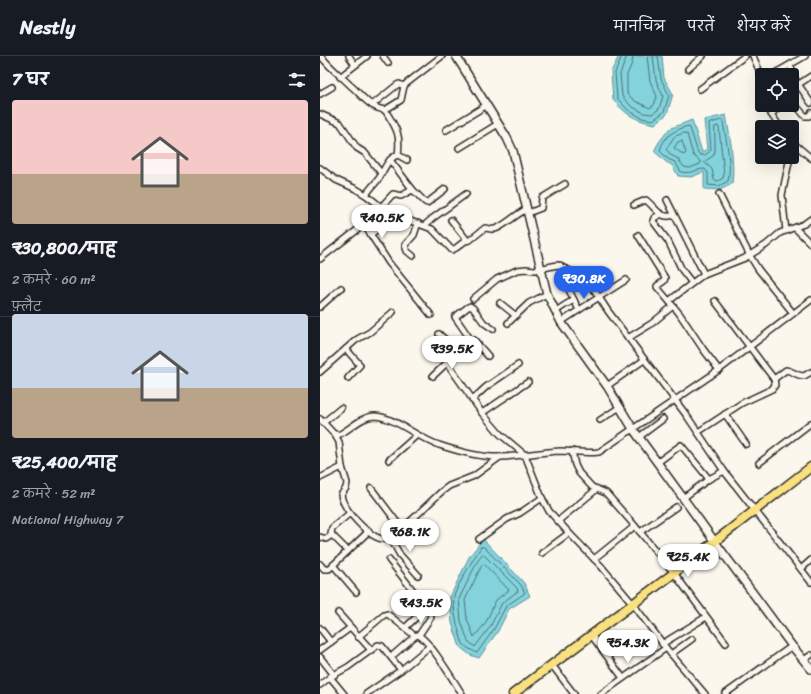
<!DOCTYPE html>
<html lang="hi">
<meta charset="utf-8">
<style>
:root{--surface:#171b24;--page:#20242c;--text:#f1f3f6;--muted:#9ea1a6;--line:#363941;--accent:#2563eb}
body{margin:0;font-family:Sriracha,"Playpen Sans Deva",sans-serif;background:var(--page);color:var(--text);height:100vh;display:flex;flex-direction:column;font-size:15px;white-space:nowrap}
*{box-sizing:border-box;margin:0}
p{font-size:13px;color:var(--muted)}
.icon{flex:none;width:22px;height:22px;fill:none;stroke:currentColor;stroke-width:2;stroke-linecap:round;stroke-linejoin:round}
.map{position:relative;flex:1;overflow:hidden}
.panel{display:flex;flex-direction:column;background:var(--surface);width:320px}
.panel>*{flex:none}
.controls{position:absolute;left:435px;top:12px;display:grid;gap:8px}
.controls a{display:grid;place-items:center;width:44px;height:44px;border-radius:4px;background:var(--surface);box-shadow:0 4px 16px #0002;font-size:20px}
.price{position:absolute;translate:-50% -34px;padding:0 9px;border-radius:14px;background:#fff;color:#222;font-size:13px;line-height:26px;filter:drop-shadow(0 1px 2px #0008)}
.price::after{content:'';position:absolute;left:50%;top:24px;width:12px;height:9px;margin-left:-6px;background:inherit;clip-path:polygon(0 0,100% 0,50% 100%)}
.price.active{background:var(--accent);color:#fff}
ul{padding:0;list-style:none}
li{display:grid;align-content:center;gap:8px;height:212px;padding:0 12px}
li+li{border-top:1px solid var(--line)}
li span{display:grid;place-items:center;height:124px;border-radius:4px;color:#555}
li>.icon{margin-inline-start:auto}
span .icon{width:72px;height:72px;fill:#fffc;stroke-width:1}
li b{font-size:17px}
h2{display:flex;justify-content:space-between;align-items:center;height:48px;padding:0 12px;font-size:17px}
header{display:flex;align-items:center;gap:24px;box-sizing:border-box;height:56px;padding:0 20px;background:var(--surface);border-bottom:1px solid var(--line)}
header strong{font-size:19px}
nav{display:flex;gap:22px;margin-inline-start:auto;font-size:14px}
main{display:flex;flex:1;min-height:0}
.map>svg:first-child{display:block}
</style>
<header>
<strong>Nestly</strong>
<nav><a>मानचित्र</a><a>परतें</a><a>शेयर करें</a></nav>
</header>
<main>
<section class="panel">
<h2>7 घर<svg class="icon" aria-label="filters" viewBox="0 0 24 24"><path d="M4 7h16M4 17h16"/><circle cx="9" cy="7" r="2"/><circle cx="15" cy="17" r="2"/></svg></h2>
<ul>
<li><span style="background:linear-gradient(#f6c9c9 60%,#b9a48a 0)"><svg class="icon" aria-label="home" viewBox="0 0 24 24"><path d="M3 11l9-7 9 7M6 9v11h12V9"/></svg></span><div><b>₹30,800/माह</b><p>2 कमरे · 60 m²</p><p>फ़्लैट</p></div></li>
<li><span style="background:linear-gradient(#c9d6e8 60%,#b9a48a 0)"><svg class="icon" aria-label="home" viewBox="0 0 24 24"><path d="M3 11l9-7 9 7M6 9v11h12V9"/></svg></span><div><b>₹25,400/माह</b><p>2 कमरे · 52 m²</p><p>National Highway 7</p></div></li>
</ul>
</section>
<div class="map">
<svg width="491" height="638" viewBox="0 0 491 638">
<rect width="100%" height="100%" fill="#fbf7ec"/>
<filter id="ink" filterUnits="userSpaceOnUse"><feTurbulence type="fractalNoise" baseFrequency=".025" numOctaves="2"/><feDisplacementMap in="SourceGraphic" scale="8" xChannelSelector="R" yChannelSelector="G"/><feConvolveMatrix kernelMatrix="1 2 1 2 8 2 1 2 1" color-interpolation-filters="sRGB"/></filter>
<g filter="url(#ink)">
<g fill="#83d3dd" stroke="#609096">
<path d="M299,0H342L344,22L353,38L347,58L335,68C314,64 307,59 293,44L291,16Z"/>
<path d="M406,59C410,81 415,105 412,128L400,134L384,133V116L371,121L358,120L352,109L346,106L334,95L339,86L349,73L372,64L382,96L387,93L384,64Z"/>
<polygon points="163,483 204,527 210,540 189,553 178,575 159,602 150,599 140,591 132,567 130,541 149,501"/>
</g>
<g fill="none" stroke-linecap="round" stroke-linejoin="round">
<g stroke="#4e6e72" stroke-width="1">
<polyline points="302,0 295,17 297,42 308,54 322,62 333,64 344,56 349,39 341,23 338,0"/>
<polyline points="307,0 300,18 302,40 311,50 324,57 332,58 339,53 343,40 336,24 333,0"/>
<polyline points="313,0 312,7 307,19 307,38 315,45 330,52 334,49 337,40 330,25 327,0"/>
<path d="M402,64L403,66C406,84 412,108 408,125L399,130L388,129V117L385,113C375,113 373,118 361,116L355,106L348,103L340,95C343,80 355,74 368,70L370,72L378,97L381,99C385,100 389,97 391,93L389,68Z"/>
<polygon points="395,71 398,70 399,72 404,118 403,122 398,125 394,124 392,113 384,106 393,100 395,95"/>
<polygon points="364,77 367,78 373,99 381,106 380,108 370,112 364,111 358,103 351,99 346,93 354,81"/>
<polygon points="362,85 366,97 364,99 354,92 358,86"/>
<path d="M161,491H164L201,529L205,537L186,550L174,573L157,597C153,595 147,592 144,589C139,581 132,549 134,540C139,526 153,504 161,491Z"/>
<polygon points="163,498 197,532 198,535 182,547 170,571 155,591 148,585 141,565 139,543 157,506"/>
<polygon points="164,508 189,534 176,544 165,568 154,581 147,563 145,544 162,509"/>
</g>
<defs>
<g id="street">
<path d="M1,0C10,12 20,19 30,29C41,38 49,52 65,54L81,44L84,30L87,27L122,0"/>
<polyline points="29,0 35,9"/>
<polyline points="63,0 68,7"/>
<polyline points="433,0 442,21"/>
<polyline points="470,9 476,25 491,47"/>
<polyline points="368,13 383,0"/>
<polyline points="452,19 485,0"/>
<polyline points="20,21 47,0"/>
<polyline points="479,28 491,20"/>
<polyline points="380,33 425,0"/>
<polyline points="0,38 12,31"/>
<polyline points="472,45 485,60 489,60 491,57"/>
<polyline points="52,49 77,29 79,28 84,30"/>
<polyline points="448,49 451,58 460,71"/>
<path d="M65,54C76,72 81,77 78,99"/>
<polyline points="0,58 20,67 37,92 45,97 61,117"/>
<polyline points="451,58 462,49"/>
<polyline points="126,74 167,49"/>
<polyline points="472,86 491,102"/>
<polyline points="139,92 178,68"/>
<polyline points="70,104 93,134"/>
<path d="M0,112L16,124L36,133L46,139L69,157L112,173L132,194L136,192L145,185L150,184L165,172C168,172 172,174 175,173C183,171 196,158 207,153"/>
<polyline points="399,138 430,200 438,213 473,257"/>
<path d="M46,139C50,132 56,127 60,121C64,113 69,101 78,99L87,104"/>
<polyline points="347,144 384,218"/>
<path d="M314,149L326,144C336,152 340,164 354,159"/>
<polyline points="61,151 73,138 81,140 92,134 93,134 105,146 107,147 125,133"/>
<polyline points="208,157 221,152 222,142 245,128"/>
<polyline points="341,158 334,162 333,165 348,185 362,214 372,227"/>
<polyline points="131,164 147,184"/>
<polyline points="105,169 113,162 146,138"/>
<polyline points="475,172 491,188"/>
<polyline points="466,175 462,139 470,101"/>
<polyline points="51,178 65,168 69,157"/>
<polyline points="318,179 345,222 344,225 337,230 337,231 359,257 383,293 399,314"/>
<polyline points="93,200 87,195 85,189 94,179 98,167"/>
<polyline points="0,203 41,171 45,170 69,207 111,259"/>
<polyline points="240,209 248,232 259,254 241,266"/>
<polyline points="153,243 177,223 197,214 206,213 215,214 237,209 259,219 273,232 288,255 367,360 404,415 491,526"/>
<polyline points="349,245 384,218 425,202 446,189 460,177 484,168 491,163"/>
<polyline points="180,247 195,259"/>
<polyline points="0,251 21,232"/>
<polyline points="259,254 306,224"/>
<polyline points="236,255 245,249 254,244"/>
<polyline points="188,267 209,247 227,238"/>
<polyline points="119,278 139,296"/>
<polyline points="308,282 331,268 353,250"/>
<polyline points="151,284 135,261 148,251 150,250 153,252 164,267 173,273"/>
<polyline points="26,293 40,309 28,322"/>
<polyline points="127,307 162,357 180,378 205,399 222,442 229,455 249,477 281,510 313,548 346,592 385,638"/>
<polyline points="0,316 36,284 50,276 73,256"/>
<polyline points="113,320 151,284 154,284 168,300"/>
<path d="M454,323L466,314C473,315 477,320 484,320L491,316"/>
<polyline points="287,330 324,304"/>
<polyline points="152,344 166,331 198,309"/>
<polyline points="162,357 208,326"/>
<polyline points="405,358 426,388"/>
<path d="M0,363L13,377L18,379C30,374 41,360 55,360C75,361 99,383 119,389C137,395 163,402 182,401C201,400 221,396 240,395C253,395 266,398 279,396L399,314L491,244"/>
<polyline points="280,364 300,351"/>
<polyline points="4,366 21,352"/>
<polyline points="378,376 422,347 452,333 455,329 454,323 395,245"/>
<path d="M15,379L19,386L22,411L27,427L26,432L21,439C23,453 50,483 64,483C69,484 73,482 76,479L121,436L129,430L154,420L180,401"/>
<polyline points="319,381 343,363"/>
<polyline points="252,395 255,409 259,417 272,431 286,437 315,470 354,517 406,587"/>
<polyline points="69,404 97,379"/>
<polyline points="338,406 361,389 389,423"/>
<polyline points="439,407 491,367"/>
<polyline points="0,422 22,411"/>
<polyline points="51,432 82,473"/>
<polyline points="363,442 389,423 404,415"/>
<polyline points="238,465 277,433"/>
<polyline points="320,476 356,451"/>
<polyline points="0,481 6,483 12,479"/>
<polyline points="71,483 80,499 98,519"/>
<polyline points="159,483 187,463 200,457 222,442"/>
<polyline points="28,495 11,478 12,472 30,457"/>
<polyline points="222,497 249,477"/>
<polyline points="274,503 315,470"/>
<polyline points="69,504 110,556 111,561 99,579"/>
<polyline points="0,508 4,513 9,513 49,475"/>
<polyline points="13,509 36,536"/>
<polyline points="481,513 491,504"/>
<polyline points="18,557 51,594"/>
<polyline points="0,572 11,586"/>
<polyline points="85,572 107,551"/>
<polyline points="272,580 303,622"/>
<polyline points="38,581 64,559 67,558 70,560 95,580"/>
<polyline points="342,588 386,561"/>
<polyline points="0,594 30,572"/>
<polyline points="351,598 372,583"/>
<polyline points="0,601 14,619"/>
<path d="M71,601L95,580L97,579C107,580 135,627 142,638"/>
<polyline points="484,604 491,599"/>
<polyline points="232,609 254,638"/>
<polyline points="10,621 24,638"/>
<polyline points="0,629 10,621 28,611 58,589 62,590 81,614"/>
<polyline points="46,638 81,614 110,590"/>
<polyline points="281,638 346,592"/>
<polyline points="405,638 472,590"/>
</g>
<polyline id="secondary" points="136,0 187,82 193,95 227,238 241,266 287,330 313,373 395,486 472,590 491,613"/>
<polyline id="primary" points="193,638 354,517 491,411"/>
</defs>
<use href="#street" stroke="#2b2b2b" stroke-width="8"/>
<use href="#secondary" stroke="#2b2b2b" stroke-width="10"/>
<use href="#primary" stroke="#2b2b2b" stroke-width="11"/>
<use href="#street" stroke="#fbf7ec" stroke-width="5"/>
<use href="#secondary" stroke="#fbf7ec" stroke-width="7"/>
<use href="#primary" stroke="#fae180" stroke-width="8"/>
</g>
</g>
</svg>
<div class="controls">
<a><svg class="icon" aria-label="locate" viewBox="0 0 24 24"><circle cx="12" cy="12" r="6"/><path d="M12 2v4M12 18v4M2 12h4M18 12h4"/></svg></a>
<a><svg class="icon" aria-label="layers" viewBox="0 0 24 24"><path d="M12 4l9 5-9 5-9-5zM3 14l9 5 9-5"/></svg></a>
</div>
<b class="price" style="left:62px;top:183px">₹40.5K</b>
<b class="price active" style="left:264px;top:244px">₹30.8K</b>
<b class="price" style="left:132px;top:314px">₹39.5K</b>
<b class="price" style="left:90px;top:497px">₹68.1K</b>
<b class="price" style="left:368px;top:522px">₹25.4K</b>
<b class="price" style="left:101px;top:568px">₹43.5K</b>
<b class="price" style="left:308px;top:608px">₹54.3K</b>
</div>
</main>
